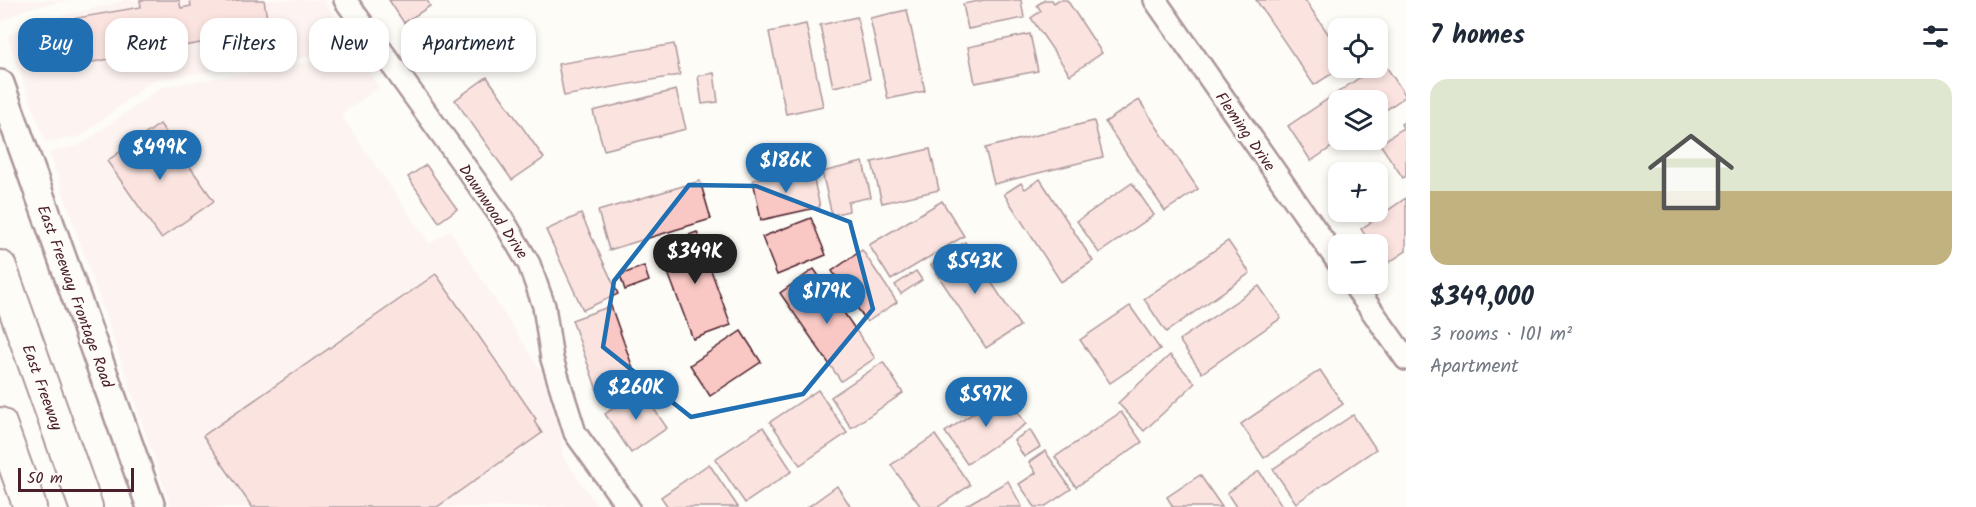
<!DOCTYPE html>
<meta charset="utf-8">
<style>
:root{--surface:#fff;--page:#f6f6f7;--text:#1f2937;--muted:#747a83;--accent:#1f6fb2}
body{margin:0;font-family:Kalam,sans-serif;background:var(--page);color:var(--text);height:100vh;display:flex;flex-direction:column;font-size:22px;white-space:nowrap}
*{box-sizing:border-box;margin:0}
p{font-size:20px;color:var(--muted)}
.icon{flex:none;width:33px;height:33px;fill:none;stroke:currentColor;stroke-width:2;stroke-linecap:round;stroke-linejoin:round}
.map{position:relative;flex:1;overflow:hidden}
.sheet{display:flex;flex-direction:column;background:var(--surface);width:570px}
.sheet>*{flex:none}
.banner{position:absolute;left:18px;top:18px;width:570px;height:54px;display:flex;gap:12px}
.fabs{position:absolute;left:1328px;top:18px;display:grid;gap:12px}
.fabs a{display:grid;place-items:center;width:60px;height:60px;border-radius:12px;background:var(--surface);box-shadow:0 3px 9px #0003;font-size:30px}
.scale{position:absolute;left:18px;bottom:15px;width:116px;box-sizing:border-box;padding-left:6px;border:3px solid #4a1f2b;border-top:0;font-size:16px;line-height:21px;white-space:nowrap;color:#4a1f2b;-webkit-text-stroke:4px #fdfcf7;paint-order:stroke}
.price{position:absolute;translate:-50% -51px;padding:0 14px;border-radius:21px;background:var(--accent);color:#fff;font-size:20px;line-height:39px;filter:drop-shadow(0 2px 3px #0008)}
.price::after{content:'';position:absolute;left:50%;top:36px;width:18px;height:14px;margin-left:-9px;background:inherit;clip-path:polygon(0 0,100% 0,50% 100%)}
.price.active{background:#222;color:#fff}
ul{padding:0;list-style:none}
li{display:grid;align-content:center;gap:12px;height:318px;padding:0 24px}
li span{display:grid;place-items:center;height:186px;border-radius:18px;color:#555}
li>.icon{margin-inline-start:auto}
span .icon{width:108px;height:108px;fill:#fffc;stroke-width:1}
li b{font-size:26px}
h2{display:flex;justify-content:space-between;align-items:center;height:72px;padding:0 24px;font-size:26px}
.chip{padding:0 21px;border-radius:18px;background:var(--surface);box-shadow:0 3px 9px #0003;font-size:21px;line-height:54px}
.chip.active{background:var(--accent);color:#fff}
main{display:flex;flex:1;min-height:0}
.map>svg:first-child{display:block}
</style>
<main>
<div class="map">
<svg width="1406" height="507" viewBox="0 0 1406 507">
<rect width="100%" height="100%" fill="#fdfcf7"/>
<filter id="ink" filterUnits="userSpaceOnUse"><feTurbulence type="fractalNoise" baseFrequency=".0167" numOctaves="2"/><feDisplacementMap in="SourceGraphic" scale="12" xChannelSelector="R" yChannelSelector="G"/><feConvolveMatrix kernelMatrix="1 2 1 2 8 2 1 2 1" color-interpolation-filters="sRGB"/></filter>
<g filter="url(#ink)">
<g fill="#fcece8">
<polygon points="0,0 73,0 25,9 0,23"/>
<polygon points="121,0 325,0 354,50 153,80 80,137 45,142 7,36 33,22 121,2"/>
<polygon points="357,54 379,88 341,115 430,244 450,230 558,397 563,457 598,507 171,507 49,152 80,145 162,87"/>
</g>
<g fill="#f9c8c4" stroke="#4a1f2b" stroke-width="1.5">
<polygon points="140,0 179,0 181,8 191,6 190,0 225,0 226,2 239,0 264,0 269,31 65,67 63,53 36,58 32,41 56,36 54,22 141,7"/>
<polygon points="389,0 427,0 430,6 404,23"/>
<polygon points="984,0 1021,0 1024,18 968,29 963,4"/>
<polygon points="1045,0 1052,0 1054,3 1058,0 1067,0 1102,53 1070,75 1031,18 1041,11 1037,5"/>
<polygon points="1256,0 1305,0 1338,48 1338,68 1341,68 1314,85"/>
<polygon points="907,10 925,91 888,99 870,18"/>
<polygon points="857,17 870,79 833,87 820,25"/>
<polygon points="806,24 823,106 786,114 769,32"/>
<polygon points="1030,34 1038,71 975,83 968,47"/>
<polygon points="674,44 680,75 564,96 558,64"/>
<polygon points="1383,62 1406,96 1377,116 1377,100 1338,100 1338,140 1342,140 1311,161 1288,126 1374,68 1377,68"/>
<polygon points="714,73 718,102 702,104 698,76"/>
<polygon points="487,77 544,158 512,180 455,100"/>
<polygon points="676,90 686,129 604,150 593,111"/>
<polygon points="1139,100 1198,189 1165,211 1105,122"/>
<polygon points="1094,121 1103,157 994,184 985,148"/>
<polygon points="1406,121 1406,176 1403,178 1380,144 1403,128 1401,124"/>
<polygon points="160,124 214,201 161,238 107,161"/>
<polygon points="930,149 939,190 882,203 872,162"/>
<polygon points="863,162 871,197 848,202 849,211 832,215 822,172"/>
<polygon points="426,165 457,209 439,222 408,177"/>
<polygon points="811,167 820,207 761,220 753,180"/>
<polygon points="1040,179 1093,261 1061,282 1004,194 1021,183 1025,189"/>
<polygon points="700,181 711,219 609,250 598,211"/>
<polygon points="1132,183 1154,215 1099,253 1077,221"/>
<polygon points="1406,198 1406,251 1385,265 1377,253 1377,244 1371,244 1361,229"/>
<polygon points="942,201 964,236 891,280 869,245"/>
<polygon points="581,214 618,294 583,310 546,230"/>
<polygon points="811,218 826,255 777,275 762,237"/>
<polygon points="697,232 731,325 693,339 658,246"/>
<polygon points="1228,241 1250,273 1166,332 1144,299"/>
<polygon points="965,242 1020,326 986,348 931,265"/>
<polygon points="862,250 897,302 867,322 832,271"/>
<polygon points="644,266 649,281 625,290 620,275"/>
<polygon points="814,269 875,358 841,381 780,293"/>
<polygon points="916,271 922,280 901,294 895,285"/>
<polygon points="436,274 536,419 534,421 542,433 437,507 252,507 203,436"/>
<polygon points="1259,286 1281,318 1202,373 1179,340"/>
<polygon points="611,306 640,388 601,401 572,320"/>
<polygon points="1130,306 1160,349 1110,383 1080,340"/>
<polygon points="741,331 761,362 710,396 690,365"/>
<polygon points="1170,355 1195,383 1144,431 1118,403"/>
<polygon points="883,362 903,393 851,428 831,397"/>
<polygon points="1320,370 1343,404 1264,458 1241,424"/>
<polygon points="641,390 667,428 631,453 605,414"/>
<polygon points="818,390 847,433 800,465 770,422"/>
<polygon points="1005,392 1026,424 967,464 945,432"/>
<polygon points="1121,412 1142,442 1076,487 1055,457"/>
<polygon points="1353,415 1376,449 1296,503 1273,469"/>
<polygon points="763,427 792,471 745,503 715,459"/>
<polygon points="1030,430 1040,447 1024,457 1014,440"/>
<polygon points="935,435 970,485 938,507 921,507 891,465"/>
<polygon points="1045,451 1071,489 1044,507 1035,507 1019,484 1036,473 1029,462"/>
<polygon points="709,464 738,507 668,507 661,497"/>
<polygon points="1259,471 1283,507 1236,507 1227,493"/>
<polygon points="1200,475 1222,507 1173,507 1167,497"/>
<polygon points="1008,481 1022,507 963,507"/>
<polygon points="837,486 851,507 808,507"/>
</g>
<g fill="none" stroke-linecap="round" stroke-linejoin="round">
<defs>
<g id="minor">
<polyline points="345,0 502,218 529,264 544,306 552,359 575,433 628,507"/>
<polyline points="1155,0 1338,262"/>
<polyline points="1353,284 1406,359"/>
</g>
<polyline id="major" points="0,84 151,507"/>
<g id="highway">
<polyline points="0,267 86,507"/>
<polyline points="0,424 30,507"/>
</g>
</defs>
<use href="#minor" stroke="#4a1f2b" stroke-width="26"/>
<use href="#major" stroke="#4a1f2b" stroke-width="32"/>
<use href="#highway" stroke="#4a1f2b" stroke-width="36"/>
<use href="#minor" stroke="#fdfcf7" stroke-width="21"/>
<use href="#major" stroke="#fdfcf7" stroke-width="27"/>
<use href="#highway" stroke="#fdfcf7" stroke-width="32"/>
</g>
</g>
<path d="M0 0H1406V507H0ZM689,185L756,186L850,222L873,309L803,394L691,417L603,347L614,281Z" fill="#fdfcf7" fill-opacity=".55" fill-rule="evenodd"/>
<path fill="none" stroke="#1f6fb2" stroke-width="4.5" stroke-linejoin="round" d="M689,185L756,186L850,222L873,309L803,394L691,417L603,347L614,281Z"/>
<g text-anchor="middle" stroke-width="5" stroke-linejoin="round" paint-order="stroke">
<g font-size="16" fill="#4a1f2b" stroke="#fdfcf7">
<text transform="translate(1246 131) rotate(55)" y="6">Fleming Drive</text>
<text transform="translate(494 211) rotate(56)" y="6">Dawnwood Drive</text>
<text transform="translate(76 296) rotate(70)" y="6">East Freeway Frontage Road</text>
<text transform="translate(43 387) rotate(70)" y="6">East Freeway</text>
</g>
</g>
</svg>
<div class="fabs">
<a><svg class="icon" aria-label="locate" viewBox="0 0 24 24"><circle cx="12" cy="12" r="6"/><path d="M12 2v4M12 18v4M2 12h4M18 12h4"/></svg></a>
<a><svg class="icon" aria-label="layers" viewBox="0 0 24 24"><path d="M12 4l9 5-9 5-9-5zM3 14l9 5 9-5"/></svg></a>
<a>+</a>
<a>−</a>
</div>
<div class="scale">50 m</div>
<b class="price" style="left:160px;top:181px">$499K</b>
<b class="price" style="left:786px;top:194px">$186K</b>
<b class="price active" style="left:695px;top:285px">$349K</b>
<b class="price" style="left:975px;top:295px">$543K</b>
<b class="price" style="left:827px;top:325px">$179K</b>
<b class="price" style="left:636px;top:421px">$260K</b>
<b class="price" style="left:986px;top:428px">$597K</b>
<div class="banner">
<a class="chip active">Buy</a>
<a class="chip">Rent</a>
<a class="chip">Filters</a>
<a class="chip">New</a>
<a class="chip">Apartment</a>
</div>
</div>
<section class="sheet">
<h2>7 homes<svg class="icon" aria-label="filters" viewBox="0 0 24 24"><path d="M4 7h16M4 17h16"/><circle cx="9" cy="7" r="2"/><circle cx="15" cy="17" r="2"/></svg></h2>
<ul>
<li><span style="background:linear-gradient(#dfe7d0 60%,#c2b280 0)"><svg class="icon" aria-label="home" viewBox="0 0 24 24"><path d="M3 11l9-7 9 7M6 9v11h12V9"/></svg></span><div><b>$349,000</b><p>3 rooms · 101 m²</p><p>Apartment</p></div></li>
</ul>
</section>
</main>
